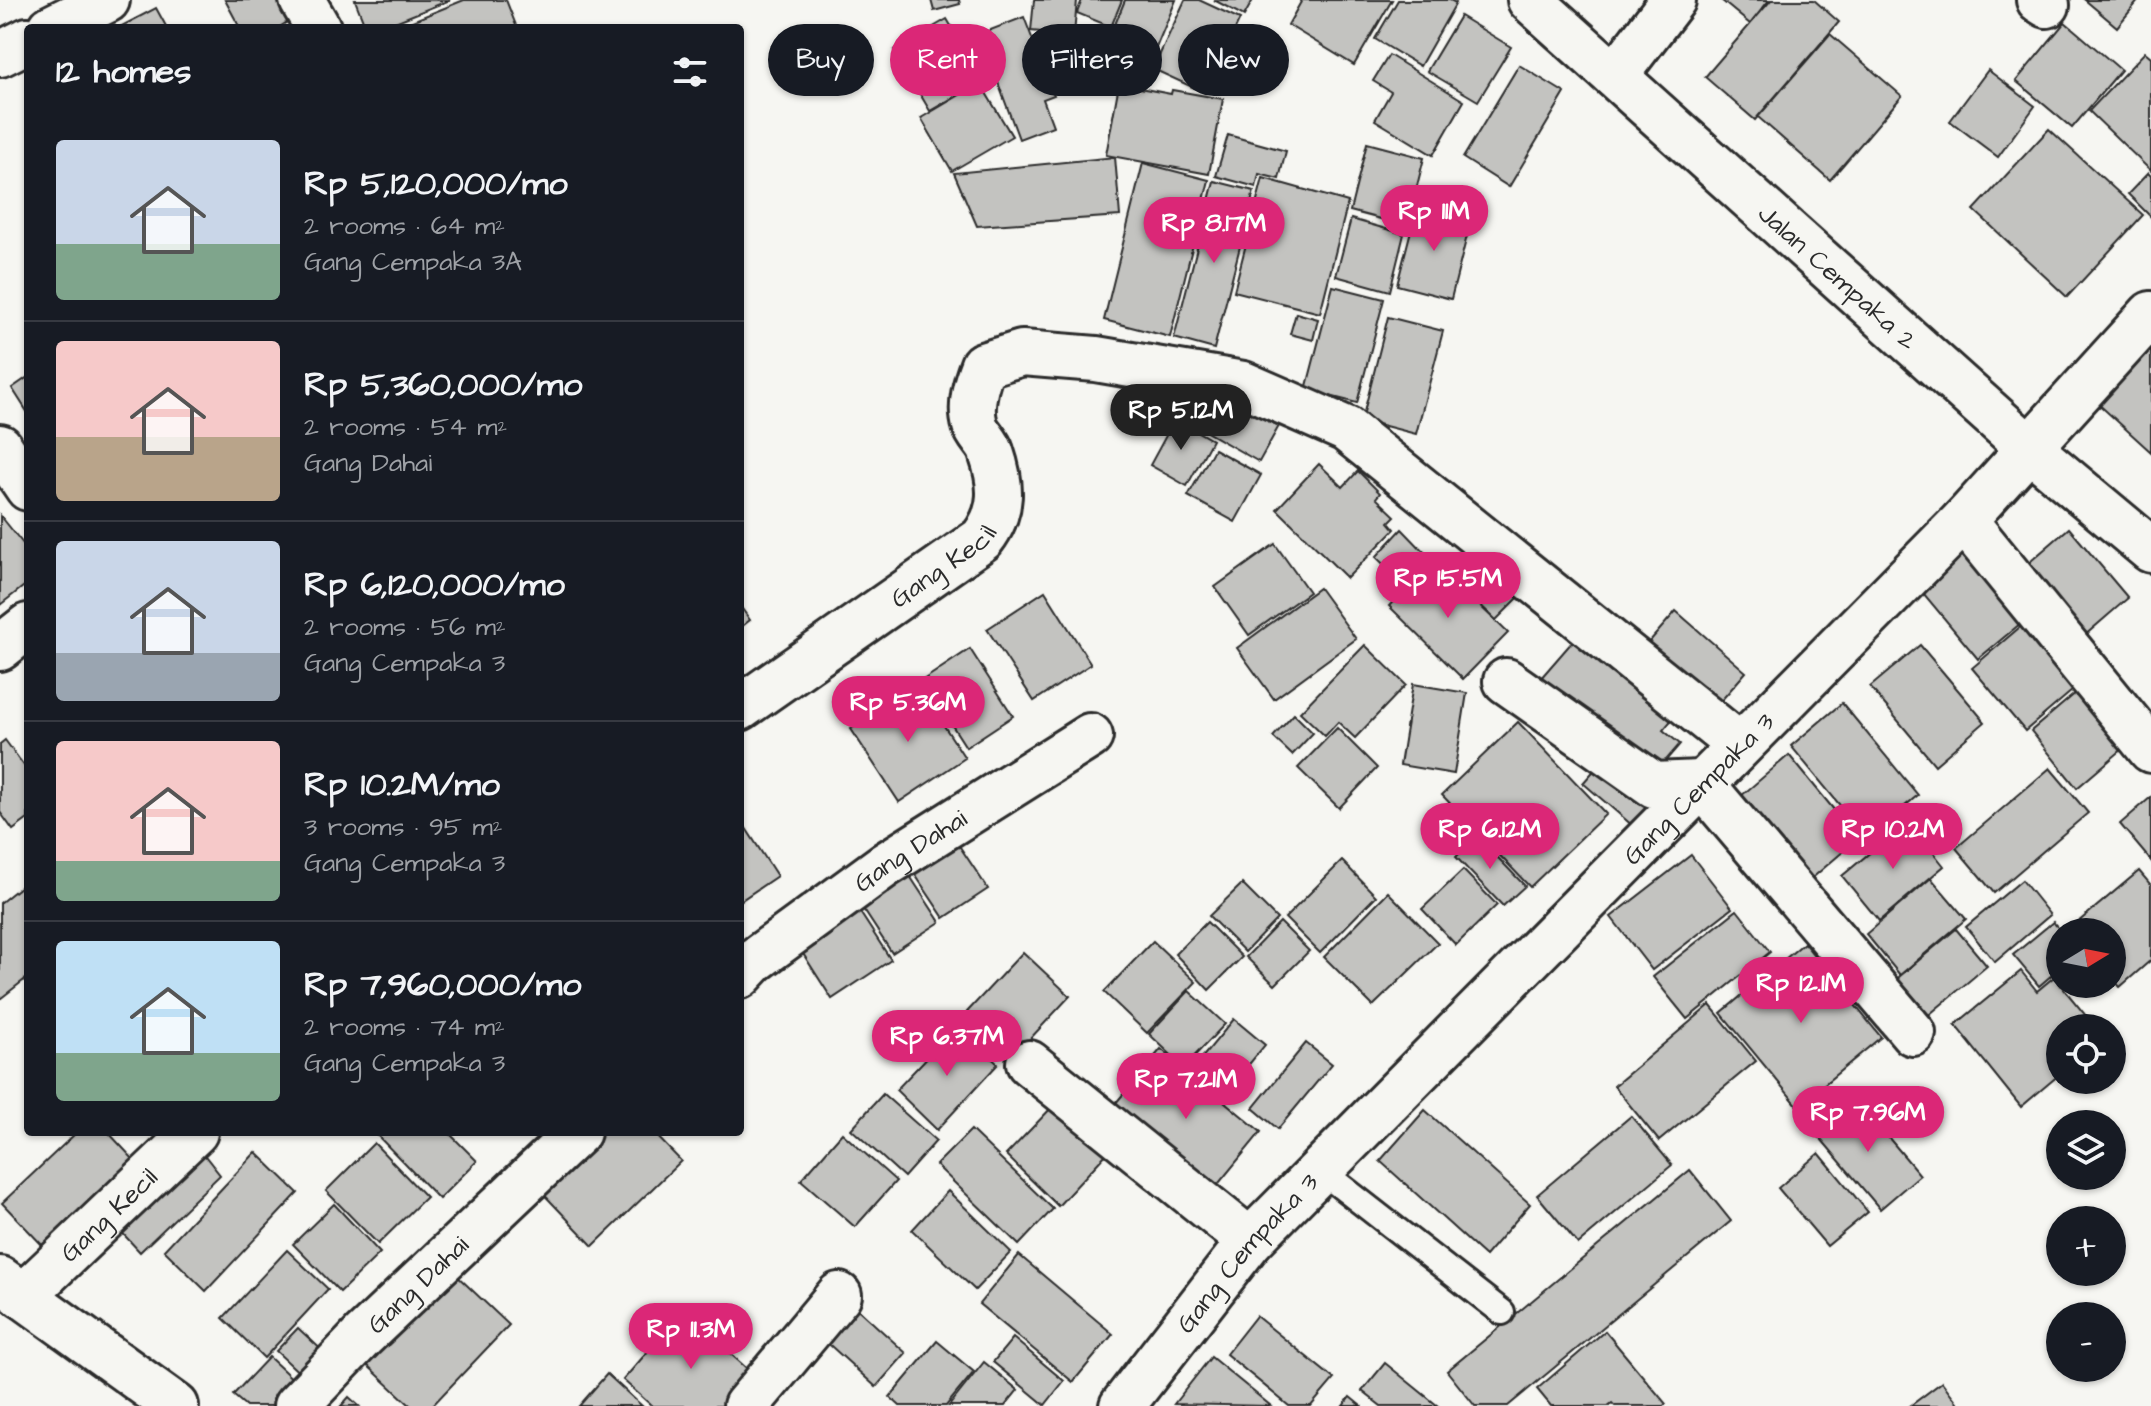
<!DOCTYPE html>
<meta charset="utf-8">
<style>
:root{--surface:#171b24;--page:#242831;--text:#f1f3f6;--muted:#9ea1a6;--line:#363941;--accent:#db2777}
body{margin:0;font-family:"Architects Daughter",sans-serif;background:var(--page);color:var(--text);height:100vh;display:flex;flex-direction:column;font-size:30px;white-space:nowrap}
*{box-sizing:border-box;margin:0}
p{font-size:26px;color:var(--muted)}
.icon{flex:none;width:44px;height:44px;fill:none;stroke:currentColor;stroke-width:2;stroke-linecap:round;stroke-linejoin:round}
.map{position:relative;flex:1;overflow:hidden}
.drawer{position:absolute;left:24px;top:24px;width:720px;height:1112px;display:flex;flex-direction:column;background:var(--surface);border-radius:8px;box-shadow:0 2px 6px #0004}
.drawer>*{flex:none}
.banner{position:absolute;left:768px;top:24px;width:760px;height:72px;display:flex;gap:16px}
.needle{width:52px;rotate:80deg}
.fabs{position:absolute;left:2046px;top:918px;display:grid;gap:16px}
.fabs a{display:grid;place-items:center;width:80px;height:80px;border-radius:50%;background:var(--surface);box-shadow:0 2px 6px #0004;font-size:40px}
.price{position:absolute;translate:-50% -68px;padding:0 18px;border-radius:28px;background:var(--accent);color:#fff;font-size:26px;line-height:52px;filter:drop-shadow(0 2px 4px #0008)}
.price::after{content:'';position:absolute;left:50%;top:48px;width:24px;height:18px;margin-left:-12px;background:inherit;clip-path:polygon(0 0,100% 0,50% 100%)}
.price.current{background:#222;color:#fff}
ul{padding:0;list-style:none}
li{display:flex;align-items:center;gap:24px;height:200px;padding:0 32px}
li+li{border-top:2px solid var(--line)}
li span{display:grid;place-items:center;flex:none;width:224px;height:160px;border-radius:8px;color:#555}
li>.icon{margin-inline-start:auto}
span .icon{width:96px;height:96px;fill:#fffc;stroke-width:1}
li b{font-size:34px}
h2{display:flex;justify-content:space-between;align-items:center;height:96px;padding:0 32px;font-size:34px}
.pill{padding:0 28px;border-radius:36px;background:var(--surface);box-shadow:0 2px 6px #0004;font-size:28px;line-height:72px}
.pill.current{background:var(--accent);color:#fff}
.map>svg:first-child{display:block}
</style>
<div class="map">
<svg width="2151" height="1406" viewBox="0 0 2151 1406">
<rect width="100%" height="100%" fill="#f6f6f2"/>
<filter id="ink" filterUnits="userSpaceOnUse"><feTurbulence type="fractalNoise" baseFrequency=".0125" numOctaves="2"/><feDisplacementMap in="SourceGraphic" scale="16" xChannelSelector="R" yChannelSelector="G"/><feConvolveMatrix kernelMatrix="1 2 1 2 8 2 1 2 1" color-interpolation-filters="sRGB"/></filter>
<g filter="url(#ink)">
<g fill="#c3c3c0" stroke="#2b2b2b" stroke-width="2">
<polygon points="225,0 293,0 301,13 278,28 240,28"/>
<polygon points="355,0 450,0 380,28 366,28"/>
<polygon points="464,0 506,0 517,28 395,28"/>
<polygon points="931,0 959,0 960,4 934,11"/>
<polygon points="1034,0 1077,0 1074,35 1031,31"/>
<polygon points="1082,0 1122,0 1111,27 1077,13"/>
<polygon points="1125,0 1176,0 1148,67 1105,49"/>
<polygon points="1185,0 1199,0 1240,19 1205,93 1153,69"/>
<polygon points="1214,0 1253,0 1244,16"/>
<polygon points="1302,0 1392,0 1354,65 1288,25"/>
<polygon points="1398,0 1450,0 1456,3 1420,66 1375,39"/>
<polygon points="1721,0 1769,0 1750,24"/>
<polygon points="1771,0 1814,0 1839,22 1755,120 1705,77"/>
<polygon points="2085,0 2139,0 2117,27"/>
<polygon points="156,8 167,28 118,28"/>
<polygon points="1460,16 1511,47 1478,101 1427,71"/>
<polygon points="1024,17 1054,95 1043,99 1053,126 1019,139 980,34"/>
<polygon points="947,19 983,80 930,111 894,50"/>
<polygon points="2065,22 2121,70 2072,128 2016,81"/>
<polygon points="1830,34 1902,96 1830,180 1758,117"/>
<polygon points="2145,52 2151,57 2151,171 2089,111"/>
<polygon points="1389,55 1464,101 1433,155 1375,120 1391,92 1373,81"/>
<polygon points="1519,65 1565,93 1509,187 1463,158"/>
<polygon points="1988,70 2035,106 1998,157 1950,121"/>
<polygon points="980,83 1012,136 952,171 921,118"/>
<polygon points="1119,84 1171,94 1172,90 1223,99 1209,174 1106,155"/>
<polygon points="2049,129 2143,215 2067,297 1974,210"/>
<polygon points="1228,135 1286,151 1279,179 1259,174 1256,187 1216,176"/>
<polygon points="1367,143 1424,158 1407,226 1350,211"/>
<polygon points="1115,157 1120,216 977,226 954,173"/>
<polygon points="1143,163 1209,180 1170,337 1104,320"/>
<polygon points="2148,173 2151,176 2151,217 2128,194"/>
<polygon points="1263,178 1348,202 1320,313 1234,291"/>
<polygon points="1214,181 1254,191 1214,349 1174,338"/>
<polygon points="1417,207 1471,220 1451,299 1397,285"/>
<polygon points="1351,219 1404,234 1390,291 1336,276"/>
<polygon points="1333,286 1384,299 1357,403 1306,390"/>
<polygon points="1296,313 1318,319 1313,340 1290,334"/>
<polygon points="1388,317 1443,331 1416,434 1362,420"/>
<polygon points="2151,338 2151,452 2095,401"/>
<polygon points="28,377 28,413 12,388"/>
<polygon points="1229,386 1284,417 1259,462 1205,431"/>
<polygon points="1175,419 1212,440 1187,486 1150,465"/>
<polygon points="1214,449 1261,475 1235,522 1188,496"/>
<polygon points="1319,464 1343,487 1358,471 1380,493 1376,498 1395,516 1389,522 1395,529 1347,578 1277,509"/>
<polygon points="0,515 28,550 28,583 0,605"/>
<polygon points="2069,528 2128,598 2084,636 2024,567"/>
<polygon points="1402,529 1430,558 1404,584 1376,557"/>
<polygon points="1973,542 2033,613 1978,659 1918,587"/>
<polygon points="1275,544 1309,592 1249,635 1215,587"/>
<polygon points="1433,560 1508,633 1463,679 1389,606"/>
<polygon points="1499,568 1524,592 1496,620 1471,596"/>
<polygon points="1319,588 1356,639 1274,699 1237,648"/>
<polygon points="1045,591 1091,664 1034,701 987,629"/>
<polygon points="740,606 750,620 740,628"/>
<polygon points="1676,611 1746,672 1713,710 1643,649"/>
<polygon points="2033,616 2086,679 2025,731 1972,668"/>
<polygon points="1586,626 1680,710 1663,730 1680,744 1661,766 1642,749 1633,760 1540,679"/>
<polygon points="1365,645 1406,685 1355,738 1338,722 1325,736 1300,712"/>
<polygon points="1920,645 1985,722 1935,765 1870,687"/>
<polygon points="970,649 1013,716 966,747 923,680"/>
<polygon points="1413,684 1467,693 1454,774 1400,765"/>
<polygon points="918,686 965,758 899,802 851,729"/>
<polygon points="2084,686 2131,742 2077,788 2031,731"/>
<polygon points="1842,703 1918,795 1867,838 1791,746"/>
<polygon points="1294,714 1313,733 1292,755 1273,737"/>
<polygon points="1518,722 1606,814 1530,887 1442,795"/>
<polygon points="1337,728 1377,768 1339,808 1298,768"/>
<polygon points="5,740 28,771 28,819 13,830 0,812 0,744"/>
<polygon points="1789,755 1858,839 1811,879 1741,796"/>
<polygon points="1606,757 1656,800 1633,826 1583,783"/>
<polygon points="2050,768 2088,813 1994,893 1956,848"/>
<polygon points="2151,797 2151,861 2120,824"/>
<polygon points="740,819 777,876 740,901"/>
<polygon points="1908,821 1944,866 1879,921 1842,876"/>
<polygon points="952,835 988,889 944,918 908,864"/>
<polygon points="1477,836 1525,886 1503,906 1456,857"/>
<polygon points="1691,855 1732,908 1652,970 1611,917"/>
<polygon points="1342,861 1376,896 1320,953 1285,918"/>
<polygon points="906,870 940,922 892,953 858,901"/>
<polygon points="1463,870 1497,905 1456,945 1422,909"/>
<polygon points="2139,871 2151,885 2151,960 2120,987 2112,977 2112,932 2074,932 2071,928"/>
<polygon points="1931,878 1966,919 1900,975 1866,934"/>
<polygon points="2022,880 2050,915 1995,962 1966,927"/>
<polygon points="1242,884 1277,919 1245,952 1209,916"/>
<polygon points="20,887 28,897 28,977 0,999 0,903"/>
<polygon points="1388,892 1438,943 1373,1006 1324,957"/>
<polygon points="852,900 891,960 832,999 793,938"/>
<polygon points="1737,910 1770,952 1687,1019 1653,977"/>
<polygon points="1207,922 1242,957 1209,990 1175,954"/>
<polygon points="1280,922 1309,951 1275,985 1246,957"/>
<polygon points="2053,922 2062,932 2060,968 2039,986 2013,955"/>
<polygon points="1956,929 1987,966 1924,1019 1893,982"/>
<polygon points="1153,941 1196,982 1147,1033 1104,992"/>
<polygon points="1804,943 1881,1037 1798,1106 1721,1013"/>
<polygon points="1023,952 1070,996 1014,1056 967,1012"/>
<polygon points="2021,971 2037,991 2054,977 2096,1028 2060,1028 2060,1074 2021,1107 1955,1025"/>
<polygon points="1189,991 1225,1024 1184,1067 1149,1034"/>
<polygon points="1710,1005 1756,1061 1659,1141 1614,1086"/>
<polygon points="1234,1019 1265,1045 1222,1097 1191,1071"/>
<polygon points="957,1026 998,1064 937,1130 896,1090"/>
<polygon points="1306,1043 1332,1064 1278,1129 1253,1108"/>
<polygon points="1161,1049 1261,1132 1210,1194 1110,1110"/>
<polygon points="883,1094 936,1141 904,1177 851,1129"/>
<polygon points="1856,1099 1920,1175 1880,1209 1816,1133"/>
<polygon points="1055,1104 1107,1153 1058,1206 1006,1155"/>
<polygon points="1425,1110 1530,1204 1485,1256 1380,1161"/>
<polygon points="1631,1116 1672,1165 1578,1244 1537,1195"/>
<polygon points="971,1130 1053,1209 1019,1245 936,1165"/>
<polygon points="77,1132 108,1132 135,1161 45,1248 2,1203"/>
<polygon points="374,1132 448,1132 477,1161 439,1199"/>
<polygon points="586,1132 653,1132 681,1161 593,1246 533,1183"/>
<polygon points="842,1133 896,1181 855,1227 801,1180"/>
<polygon points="195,1143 220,1175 140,1252 113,1223"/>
<polygon points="374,1143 426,1197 378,1244 326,1191"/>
<polygon points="256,1152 298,1193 206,1291 164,1250"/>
<polygon points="1819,1153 1868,1212 1827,1246 1778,1188"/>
<polygon points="1690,1170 1731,1221 1508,1406 1475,1406 1447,1371"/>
<polygon points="948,1191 1011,1252 975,1290 912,1230"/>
<polygon points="334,1204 380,1253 340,1292 293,1244"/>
<polygon points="287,1250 328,1289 264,1358 223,1318"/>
<polygon points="1019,1255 1113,1334 1073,1382 979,1304"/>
<polygon points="453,1272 509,1325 432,1406 411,1406 366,1364"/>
<polygon points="851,1303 906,1353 876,1387 821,1337"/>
<polygon points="683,1311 763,1383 742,1406 652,1406 623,1380"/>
<polygon points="1256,1316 1334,1379 1311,1406 1289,1406 1226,1354"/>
<polygon points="298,1328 327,1355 306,1379 276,1351"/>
<polygon points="1605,1331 1666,1404 1663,1406 1615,1406 1612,1403 1608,1406 1551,1406 1537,1389"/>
<polygon points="1013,1338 1064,1381 1045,1405 993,1362"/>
<polygon points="937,1341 974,1372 946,1406 900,1406 890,1397"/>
<polygon points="269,1357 297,1383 275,1406 246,1406 233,1395"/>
<polygon points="1211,1357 1271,1406 1174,1404"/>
<polygon points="984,1362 1018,1390 1005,1406 949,1406"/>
<polygon points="1385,1363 1438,1406 1381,1406 1362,1391"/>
<polygon points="607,1374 642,1406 579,1406"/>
<polygon points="1942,1382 1960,1406 1910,1406"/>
<polygon points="349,1397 359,1406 341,1406"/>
<polygon points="1350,1397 1361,1406 1343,1406"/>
</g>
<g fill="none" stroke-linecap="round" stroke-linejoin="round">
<defs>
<polyline id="lane" points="1320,1170 1502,1312"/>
<g id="street">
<polyline points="302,0 318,28"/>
<path id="s1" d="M1530,0L2030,449L2151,550"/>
<polyline points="2039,0 2047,5"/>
<polyline points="51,28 107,0"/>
<polyline points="0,54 28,40"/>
<polyline points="1615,76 1673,0"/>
<polyline points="0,447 28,488"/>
<polyline points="1964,520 2151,750"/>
<polyline points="0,648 28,626"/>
<polyline points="1506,681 1654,785 1701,783 1913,1033"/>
<path id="s2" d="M740,708L982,539C1004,511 1002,484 991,452C988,442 978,435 975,425C969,405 976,383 983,365L1022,353L1096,359L1243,384L1346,429L1739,745"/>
<path id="s3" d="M740,976L755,960L885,865L1090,736"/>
<polyline points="1029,1063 1250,1241"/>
<path id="s4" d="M23,1296L195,1132"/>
<path id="s5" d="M296,1406L363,1336L578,1132"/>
<polyline points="746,1406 839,1295"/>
<path id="s6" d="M1122,1406L1250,1241L1964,520L2151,314"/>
</g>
<polyline id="secondary" points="0,1279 176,1406"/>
</defs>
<use href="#lane" stroke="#2b2b2b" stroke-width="30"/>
<use href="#street" stroke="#2b2b2b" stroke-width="50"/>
<use href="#secondary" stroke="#2b2b2b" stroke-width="50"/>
<use href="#lane" stroke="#f6f6f2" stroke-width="24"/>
<use href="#street" stroke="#f6f6f2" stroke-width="44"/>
<use href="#secondary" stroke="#f6f6f2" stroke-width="44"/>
</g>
</g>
<g text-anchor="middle" stroke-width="6" stroke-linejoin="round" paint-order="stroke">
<g font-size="26" fill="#2b2b2b" stroke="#f6f6f2">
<text dy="9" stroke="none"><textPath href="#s1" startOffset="414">Jalan Cempaka 2</textPath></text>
<text dy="9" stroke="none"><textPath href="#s2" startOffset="248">Gang Kecil</textPath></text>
<text dy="9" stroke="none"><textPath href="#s6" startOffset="846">Gang Cempaka 3</textPath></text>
<text dy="9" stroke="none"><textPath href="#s3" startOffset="212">Gang Dahai</textPath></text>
<text dy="9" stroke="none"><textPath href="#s4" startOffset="118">Gang Kecil</textPath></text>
<text dy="9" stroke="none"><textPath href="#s6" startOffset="198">Gang Cempaka 3</textPath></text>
<text dy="9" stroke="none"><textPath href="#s5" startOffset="172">Gang Dahai</textPath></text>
</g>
</g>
</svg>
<div class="fabs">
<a><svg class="needle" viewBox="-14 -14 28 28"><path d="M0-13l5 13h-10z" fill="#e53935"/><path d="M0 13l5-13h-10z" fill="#9ea1a6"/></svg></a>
<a><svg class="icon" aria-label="locate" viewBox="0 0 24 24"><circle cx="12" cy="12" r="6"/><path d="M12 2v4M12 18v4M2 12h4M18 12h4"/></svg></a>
<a><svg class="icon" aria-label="layers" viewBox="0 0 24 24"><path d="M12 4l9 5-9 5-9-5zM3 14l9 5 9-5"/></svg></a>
<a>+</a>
<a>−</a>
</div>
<b class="price" style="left:1434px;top:253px">Rp 11M</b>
<b class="price" style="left:1214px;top:265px">Rp 8.17M</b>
<b class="price current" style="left:1181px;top:452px">Rp 5.12M</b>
<b class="price" style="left:1448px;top:620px">Rp 15.5M</b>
<b class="price" style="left:908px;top:744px">Rp 5.36M</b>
<b class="price" style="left:1490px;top:871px">Rp 6.12M</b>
<b class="price" style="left:1893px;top:871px">Rp 10.2M</b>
<b class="price" style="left:1801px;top:1025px">Rp 12.1M</b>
<b class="price" style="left:947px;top:1078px">Rp 6.37M</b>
<b class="price" style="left:1186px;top:1121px">Rp 7.21M</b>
<b class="price" style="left:1868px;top:1154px">Rp 7.96M</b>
<b class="price" style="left:691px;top:1371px">Rp 11.3M</b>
<div class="banner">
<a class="pill">Buy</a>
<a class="pill current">Rent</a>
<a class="pill">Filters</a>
<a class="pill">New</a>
</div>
<section class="drawer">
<h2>12 homes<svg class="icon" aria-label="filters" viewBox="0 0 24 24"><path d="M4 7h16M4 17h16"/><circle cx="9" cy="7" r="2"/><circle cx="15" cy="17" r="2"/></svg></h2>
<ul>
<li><span style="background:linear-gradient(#c9d6e8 65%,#7fa58c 0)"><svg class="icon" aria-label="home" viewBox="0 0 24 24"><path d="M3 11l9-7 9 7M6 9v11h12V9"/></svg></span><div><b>Rp 5,120,000/mo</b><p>2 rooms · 64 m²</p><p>Gang Cempaka 3A</p></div></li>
<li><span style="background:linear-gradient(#f6c9c9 60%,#b9a48a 0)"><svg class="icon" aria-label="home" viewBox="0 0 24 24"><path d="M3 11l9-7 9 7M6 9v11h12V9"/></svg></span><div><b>Rp 5,360,000/mo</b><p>2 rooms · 54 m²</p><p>Gang Dahai</p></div></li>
<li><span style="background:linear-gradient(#c9d6e8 70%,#9aa5b1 0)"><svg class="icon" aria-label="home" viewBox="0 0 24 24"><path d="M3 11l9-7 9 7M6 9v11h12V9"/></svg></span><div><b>Rp 6,120,000/mo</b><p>2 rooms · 56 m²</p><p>Gang Cempaka 3</p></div></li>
<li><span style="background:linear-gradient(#f6c9c9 75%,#7fa58c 0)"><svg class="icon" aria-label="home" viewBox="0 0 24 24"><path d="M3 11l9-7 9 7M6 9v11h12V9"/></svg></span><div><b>Rp 10.2M/mo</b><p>3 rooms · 95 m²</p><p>Gang Cempaka 3</p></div></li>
<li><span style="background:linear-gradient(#bfe0f5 70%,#7fa58c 0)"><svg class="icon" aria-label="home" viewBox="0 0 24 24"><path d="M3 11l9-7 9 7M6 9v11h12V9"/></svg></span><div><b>Rp 7,960,000/mo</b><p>2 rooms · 74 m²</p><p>Gang Cempaka 3</p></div></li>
</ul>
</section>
</div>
